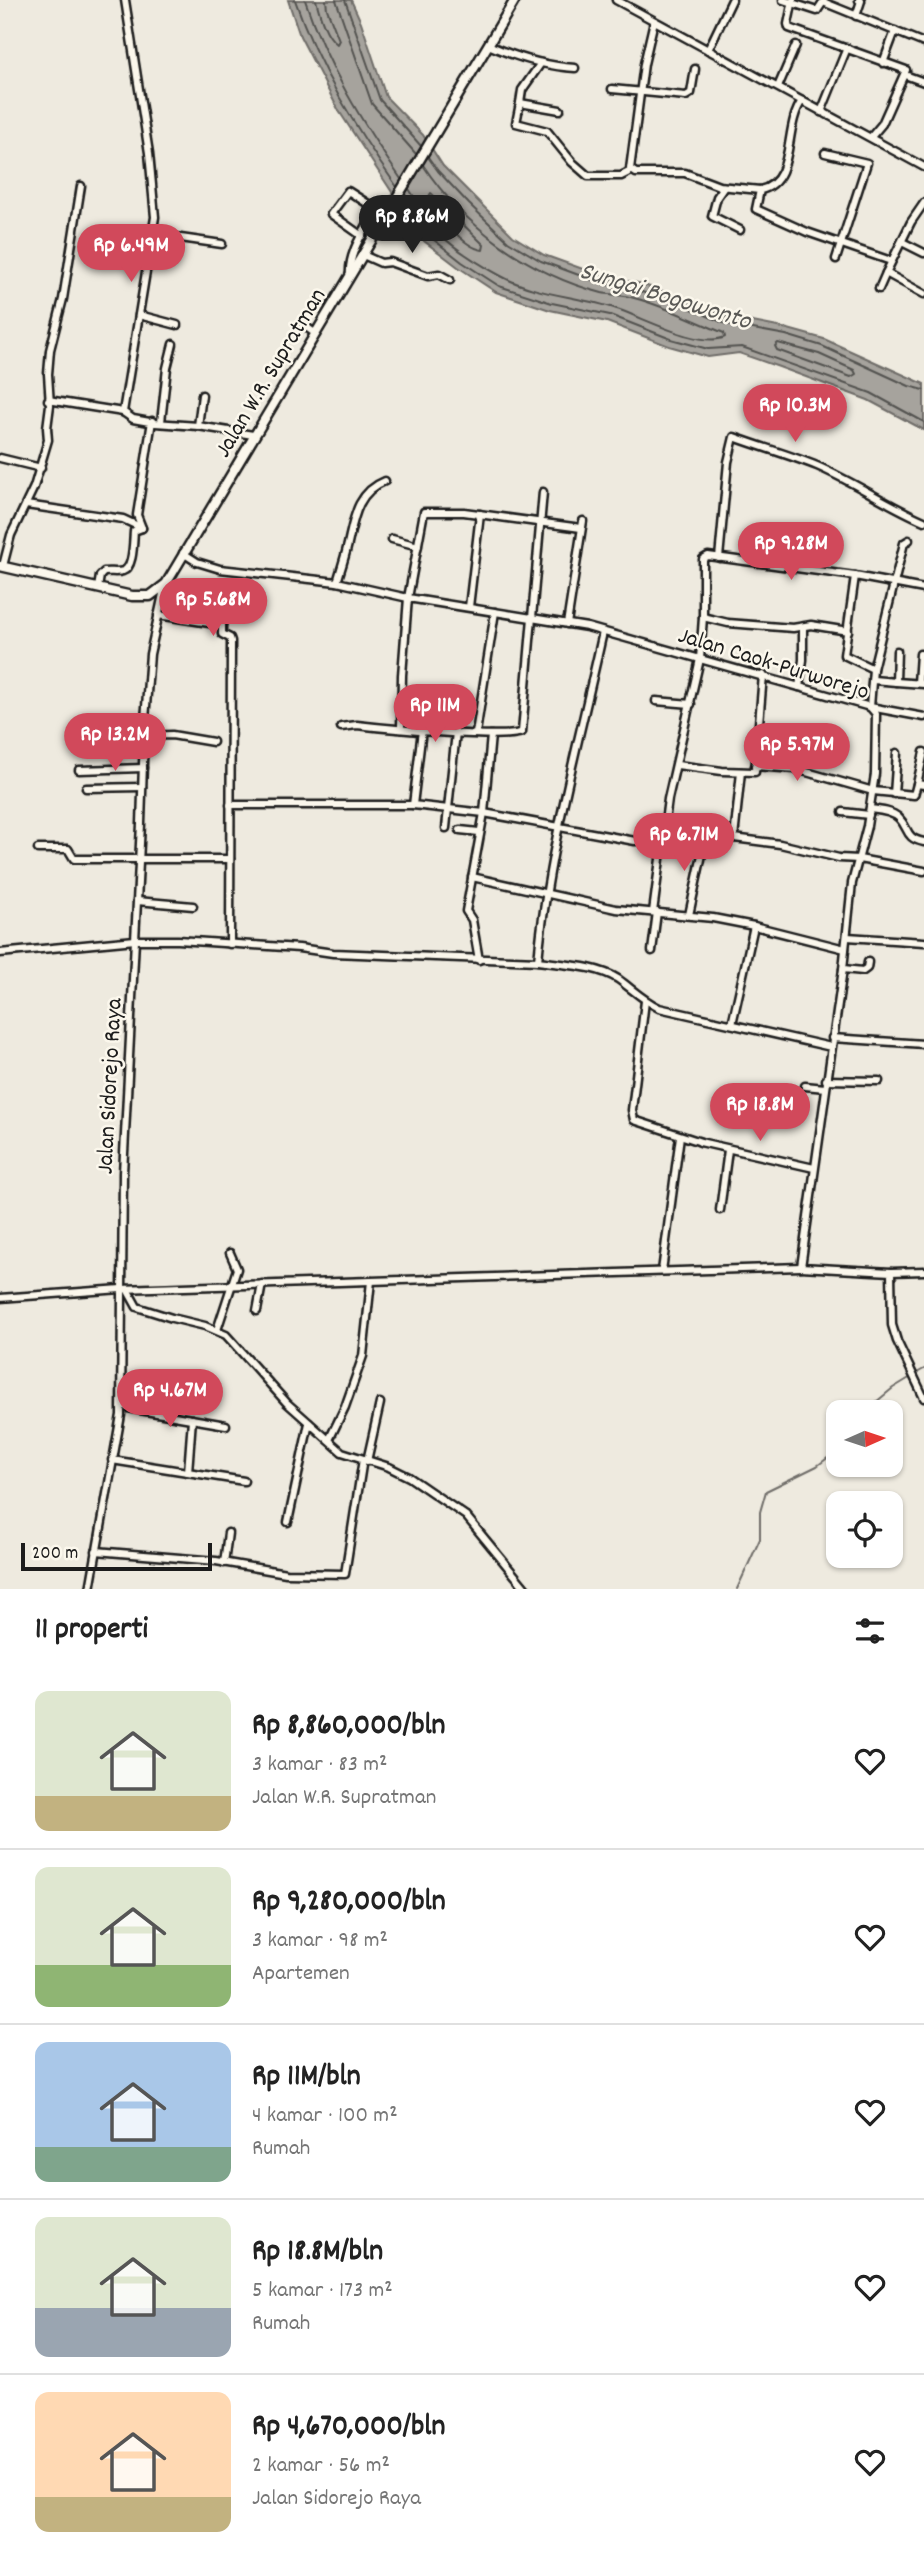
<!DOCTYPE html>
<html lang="id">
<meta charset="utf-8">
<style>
:root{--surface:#fff;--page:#f2f2f2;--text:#222;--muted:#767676;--line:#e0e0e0;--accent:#d1495b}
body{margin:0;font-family:Dekko,sans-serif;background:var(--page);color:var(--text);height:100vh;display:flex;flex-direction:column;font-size:26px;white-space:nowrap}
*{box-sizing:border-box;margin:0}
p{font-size:23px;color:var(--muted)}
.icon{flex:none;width:38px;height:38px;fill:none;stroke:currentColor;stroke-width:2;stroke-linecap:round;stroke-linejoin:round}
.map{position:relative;height:1589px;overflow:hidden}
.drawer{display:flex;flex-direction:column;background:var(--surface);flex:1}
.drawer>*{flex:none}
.needle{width:46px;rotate:87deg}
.tools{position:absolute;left:826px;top:1400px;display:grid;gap:14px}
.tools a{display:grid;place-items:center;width:77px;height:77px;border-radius:14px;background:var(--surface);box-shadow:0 2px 5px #0004;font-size:35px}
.scale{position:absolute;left:21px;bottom:18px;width:191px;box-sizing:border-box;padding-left:7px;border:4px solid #1c1c1c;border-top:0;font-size:19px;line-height:24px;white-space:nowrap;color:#1c1c1c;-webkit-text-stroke:5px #fbf7ec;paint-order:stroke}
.price{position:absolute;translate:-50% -60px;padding:0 16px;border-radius:24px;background:var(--accent);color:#fff;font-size:23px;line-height:46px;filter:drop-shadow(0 2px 4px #0008)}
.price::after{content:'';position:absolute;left:50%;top:42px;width:21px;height:16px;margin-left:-10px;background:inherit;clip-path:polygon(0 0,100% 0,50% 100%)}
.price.selected{background:#222;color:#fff}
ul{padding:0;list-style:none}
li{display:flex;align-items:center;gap:21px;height:175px;padding:0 35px}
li+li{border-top:2px solid var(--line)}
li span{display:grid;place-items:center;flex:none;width:196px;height:140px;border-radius:14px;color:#555}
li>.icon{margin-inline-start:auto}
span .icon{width:84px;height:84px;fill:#fffc;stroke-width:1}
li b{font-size:30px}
h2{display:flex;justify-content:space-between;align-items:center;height:84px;padding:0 35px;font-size:30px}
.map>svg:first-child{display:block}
</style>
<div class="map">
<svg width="924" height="1589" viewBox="0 0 924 1589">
<rect width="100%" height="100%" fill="#eeeadf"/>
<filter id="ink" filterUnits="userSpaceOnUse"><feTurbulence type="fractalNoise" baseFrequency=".0143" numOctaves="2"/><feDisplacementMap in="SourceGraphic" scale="14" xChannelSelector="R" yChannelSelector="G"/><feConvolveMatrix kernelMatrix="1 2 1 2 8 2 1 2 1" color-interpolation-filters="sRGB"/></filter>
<g filter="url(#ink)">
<g fill="#dedad1">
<polygon points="173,581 188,588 210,591 207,614 165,606"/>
<polygon points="447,700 458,701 456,732 445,731"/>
</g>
<polygon fill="#a6a39d" stroke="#6f6d69" stroke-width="2" points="288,0 351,0 361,22 386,97 423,135 443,166 513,236 544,255 605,277 638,283 695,302 727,317 788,329 824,339 924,384 924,430 868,400 779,367 739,353 708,357 669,346 607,322 550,310 496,292 458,267 424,241 339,111 300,36"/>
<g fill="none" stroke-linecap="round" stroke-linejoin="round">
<g stroke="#535250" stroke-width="2">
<path d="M295,0C318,67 356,129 397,187"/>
<path d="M305,0C326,64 363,124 401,179"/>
<path d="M316,0C320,15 325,35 337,44L339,40L327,9L326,0"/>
<polyline points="336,0 372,104 416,154"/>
<polyline points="345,0 380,100 421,146"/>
<polyline points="428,157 438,171 469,204 508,241 541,261 603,284 636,290 692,309 726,324 786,335 822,346 909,386 924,390"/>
<path d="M409,189C418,202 425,218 435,229C452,248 479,264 501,276C535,295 577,296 614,308C641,316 699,349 725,337L724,333C694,321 665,306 634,298C624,295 613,295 602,293C531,275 463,226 423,165"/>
<path d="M431,193L484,245L483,250C463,248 439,215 428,198Z"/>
<polyline points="404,197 429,236 462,262 499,286 552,303 610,315 671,339 708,349 742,347 871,393 924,422"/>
<polygon points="778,343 819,354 854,370 856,374 851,377 777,350 775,346"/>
</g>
<g stroke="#6f6d69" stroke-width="2">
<polyline points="915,1374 924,1369"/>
<polyline points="864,1412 893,1388 911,1377"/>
<polyline points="737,1589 760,1539 760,1512 766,1491 817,1466 838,1450"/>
</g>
<defs>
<g id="minor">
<polyline points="125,0 149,153 155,217 123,412 133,419 155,423 198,426 253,435"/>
<polyline points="616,0 924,167"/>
<polyline points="783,0 817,11 823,2 924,43"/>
<polyline points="793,0 788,24 789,28 906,70 882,124 871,137"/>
<polyline points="856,16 861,1 859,0"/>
<polyline points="654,21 644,64 630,169 636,173 685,173 719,186 760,190"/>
<path d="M488,45C516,57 545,66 575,68"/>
<polyline points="708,50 732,0"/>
<polyline points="883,63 895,31"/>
<polyline points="905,75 924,82"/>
<polyline points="778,87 796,45"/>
<polyline points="612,89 686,96 691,93 695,69"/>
<path d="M802,101C783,126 797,182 760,190L756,209L807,232L891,261"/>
<polyline points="520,103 522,90 541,63"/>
<polyline points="560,110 520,103 516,123 547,131 572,162 588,176 621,176 631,171"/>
<polyline points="821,112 847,48"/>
<polyline points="825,153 867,163 836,259"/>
<polyline points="724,187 717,197 712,216 740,230"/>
<polyline points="924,203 911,222 886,273 924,294"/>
<polyline points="153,234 222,244"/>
<polyline points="902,242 924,253"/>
<polyline points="363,255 381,263 390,262 428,276 439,274 450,280"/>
<path d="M350,276C348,253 363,233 374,213L373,207L348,191L331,214L362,236"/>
<polyline points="879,289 886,273"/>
<polyline points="139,315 177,325"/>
<polyline points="302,324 316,334"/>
<polyline points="48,400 123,412"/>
<polyline points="161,422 167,368 173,344"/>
<polyline points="198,426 202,395"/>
<polyline points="0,458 41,468"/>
<polyline points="26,505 123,519 142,528"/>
<polyline points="392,539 418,546"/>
<polyline points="909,540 904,543 873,669 870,707 924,717"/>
<polyline points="183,553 197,562 220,569 337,582 408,598 587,627 870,707 876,714 875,774 867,826 852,883 843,969 801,1267 891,1272 892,1325 897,1341 924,1398"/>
<path d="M719,558L728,462L734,437C761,447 790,455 817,466C854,482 887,505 924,521"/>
<polyline points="3,566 11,535 34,487 48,440 47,428 50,405 48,374 50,350 63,299 81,186"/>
<polyline points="855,576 844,655 873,669"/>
<path d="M337,582C341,569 345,557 348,544C354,518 357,492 385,481"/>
<path d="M98,588L100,576L104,572C110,571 117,573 123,571C134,568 133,541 134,531L142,528L137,515L152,421"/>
<polyline points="469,607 480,514"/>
<polyline points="158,615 222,625 226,595"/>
<polyline points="703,617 728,623 793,628 811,625 848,631"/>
<polyline points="567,624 583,521"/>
<polyline points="222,625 222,634 230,638 231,641 230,944"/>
<polyline points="897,651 896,682 924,684"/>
<polyline points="873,680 896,682"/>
<polyline points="918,683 920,654"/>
<polyline points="799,687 803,660 803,627"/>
<polyline points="656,701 691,704"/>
<path d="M341,727L357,725C382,728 508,740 522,732L543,492"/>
<polyline points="401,728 402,675 408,598 424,512 464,512 581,528"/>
<polyline points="422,730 413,805 484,813 635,841 642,840 647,833 652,831 734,838 780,844 839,858 859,859 924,871"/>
<polyline points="476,733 495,612"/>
<polyline points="145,736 172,735 213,742"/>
<polyline points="924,752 917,784 924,785"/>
<polyline points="677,765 722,771 755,772 763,675"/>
<polyline points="755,766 796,769 873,791 914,795 917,784"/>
<polyline points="79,770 143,768"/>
<polyline points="86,788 142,787"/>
<polyline points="894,794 897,753"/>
<polyline points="230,805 413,805"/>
<path d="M870,809C879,810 892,811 899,818C910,829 904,838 924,842"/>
<polyline points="843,812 869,815"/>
<polyline points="446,828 456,732"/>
<polyline points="460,830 479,832"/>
<polyline points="734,838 741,772"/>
<polyline points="38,849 68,849 74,859 230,859"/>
<polyline points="472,877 616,909 713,918 754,926"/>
<polyline points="137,901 193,906"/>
<polyline points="653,912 668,799 700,659 703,617 703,559 708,556 855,576 924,589"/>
<polyline points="689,915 706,836"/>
<polyline points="847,937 924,942"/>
<polyline points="652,951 657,912"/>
<path d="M0,953L135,940H178L299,948L333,953L538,961C548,850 579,742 603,632"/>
<polyline points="479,960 472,920 466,911 484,813 491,735"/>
<path d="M538,961C563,965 596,965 618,979C632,989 643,1000 659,1008L831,1047"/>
<polyline points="843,969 863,971 867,968 868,962"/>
<polyline points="645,1001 632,1110 634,1120 701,1142"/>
<polyline points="732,1024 754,926 845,949"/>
<polyline points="832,1038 924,1044"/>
<polyline points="826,1080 879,1081"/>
<polyline points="805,1086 825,1088"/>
<polyline points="700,1142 814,1168"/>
<polyline points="720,1210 728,1150"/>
<polyline points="662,1271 680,1136"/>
<polyline points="891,1272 924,1271"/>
<polyline points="127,1289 137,1307 172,1318 205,1326 226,1335 287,1403 342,1452 389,1467 409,1477 466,1516 526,1589"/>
<polyline points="0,1298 121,1289 801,1267"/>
<polyline points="257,1311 262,1284"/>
<polyline points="217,1330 237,1269 230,1253"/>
<polyline points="122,1404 128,1408 226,1425"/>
<polyline points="329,1440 345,1407 363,1356 371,1281"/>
<polyline points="112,1460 244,1481"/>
<polyline points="367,1461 380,1403"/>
<polyline points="188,1472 192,1419"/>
<polyline points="288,1522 309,1423"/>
<polyline points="96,1551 216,1561 286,1573 345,1574 363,1459"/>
<polyline points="224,1563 228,1533"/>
<polyline points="90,1589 121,1415 123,1173 141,824 144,733 150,654 165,585"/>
</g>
<polyline id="major" points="0,566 132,596 150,596 166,584 515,0"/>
</defs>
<use href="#minor" stroke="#1c1c1c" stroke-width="11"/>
<use href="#major" stroke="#1c1c1c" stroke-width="13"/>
<use href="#minor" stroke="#fbf7ec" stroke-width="6"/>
<use href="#major" stroke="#fbf7ec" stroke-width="8"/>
</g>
</g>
<g text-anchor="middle" stroke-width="5" stroke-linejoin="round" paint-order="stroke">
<g font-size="24" fill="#1c1c1c" stroke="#fbf7ec">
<text transform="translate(269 372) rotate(-59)" y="8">Jalan W.R. Supratman</text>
<text transform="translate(774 662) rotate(17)" y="8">Jalan Caok-Purworejo</text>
<text transform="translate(108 1086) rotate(-87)" y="8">Jalan Sidorejo Raya</text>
</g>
<g font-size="26" font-style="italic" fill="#5a5956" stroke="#fbf7ec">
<text transform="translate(666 294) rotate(17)" y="9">Sungai Bogowonto</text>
</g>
</g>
</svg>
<div class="tools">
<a><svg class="needle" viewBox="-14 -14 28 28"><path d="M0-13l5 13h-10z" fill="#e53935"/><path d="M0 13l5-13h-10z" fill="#767676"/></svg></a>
<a><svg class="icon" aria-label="locate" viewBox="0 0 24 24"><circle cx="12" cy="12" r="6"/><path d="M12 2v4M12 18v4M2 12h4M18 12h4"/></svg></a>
</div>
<div class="scale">200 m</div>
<b class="price selected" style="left:412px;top:255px">Rp 8.86M</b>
<b class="price" style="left:131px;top:284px">Rp 6.49M</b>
<b class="price" style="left:795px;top:444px">Rp 10.3M</b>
<b class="price" style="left:791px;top:582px">Rp 9.28M</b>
<b class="price" style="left:213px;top:638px">Rp 5.68M</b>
<b class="price" style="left:435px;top:744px">Rp 11M</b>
<b class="price" style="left:115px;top:773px">Rp 13.2M</b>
<b class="price" style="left:797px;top:783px">Rp 5.97M</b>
<b class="price" style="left:684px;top:873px">Rp 6.71M</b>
<b class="price" style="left:760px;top:1143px">Rp 18.8M</b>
<b class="price" style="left:170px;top:1429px">Rp 4.67M</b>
</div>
<section class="drawer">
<h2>11 properti<svg class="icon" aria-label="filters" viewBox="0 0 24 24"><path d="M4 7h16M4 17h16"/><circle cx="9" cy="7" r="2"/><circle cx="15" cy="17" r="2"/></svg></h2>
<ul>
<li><span style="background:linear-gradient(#dfe7d0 75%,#c2b280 0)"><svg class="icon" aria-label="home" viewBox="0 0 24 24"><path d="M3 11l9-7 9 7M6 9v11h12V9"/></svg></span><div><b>Rp 8,860,000/bln</b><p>3 kamar · 83 m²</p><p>Jalan W.R. Supratman</p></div><svg class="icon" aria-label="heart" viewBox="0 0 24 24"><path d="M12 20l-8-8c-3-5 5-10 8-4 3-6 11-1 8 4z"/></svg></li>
<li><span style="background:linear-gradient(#dfe7d0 70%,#8fb573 0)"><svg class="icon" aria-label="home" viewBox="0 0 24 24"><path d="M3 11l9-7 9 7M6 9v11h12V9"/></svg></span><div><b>Rp 9,280,000/bln</b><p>3 kamar · 98 m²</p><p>Apartemen</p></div><svg class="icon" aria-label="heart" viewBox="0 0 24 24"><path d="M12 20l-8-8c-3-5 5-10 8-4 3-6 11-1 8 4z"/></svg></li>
<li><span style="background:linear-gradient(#a9c7e8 75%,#7fa58c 0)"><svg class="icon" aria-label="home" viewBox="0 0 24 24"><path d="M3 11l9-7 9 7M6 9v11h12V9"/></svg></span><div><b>Rp 11M/bln</b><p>4 kamar · 100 m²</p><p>Rumah</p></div><svg class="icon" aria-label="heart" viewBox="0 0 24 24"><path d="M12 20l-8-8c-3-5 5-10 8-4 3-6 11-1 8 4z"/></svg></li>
<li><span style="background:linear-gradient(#dfe7d0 65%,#9aa5b1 0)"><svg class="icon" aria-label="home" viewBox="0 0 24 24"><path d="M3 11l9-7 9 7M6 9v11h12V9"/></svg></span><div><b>Rp 18.8M/bln</b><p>5 kamar · 173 m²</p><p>Rumah</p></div><svg class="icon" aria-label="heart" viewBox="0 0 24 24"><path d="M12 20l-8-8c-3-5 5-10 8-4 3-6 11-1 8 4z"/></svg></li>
<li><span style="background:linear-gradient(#ffd9b3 75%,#c2b280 0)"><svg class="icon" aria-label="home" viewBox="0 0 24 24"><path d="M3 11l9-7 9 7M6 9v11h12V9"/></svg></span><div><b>Rp 4,670,000/bln</b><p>2 kamar · 56 m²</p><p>Jalan Sidorejo Raya</p></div><svg class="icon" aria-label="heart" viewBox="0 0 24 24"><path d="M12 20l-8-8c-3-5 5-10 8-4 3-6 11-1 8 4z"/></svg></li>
</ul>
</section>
